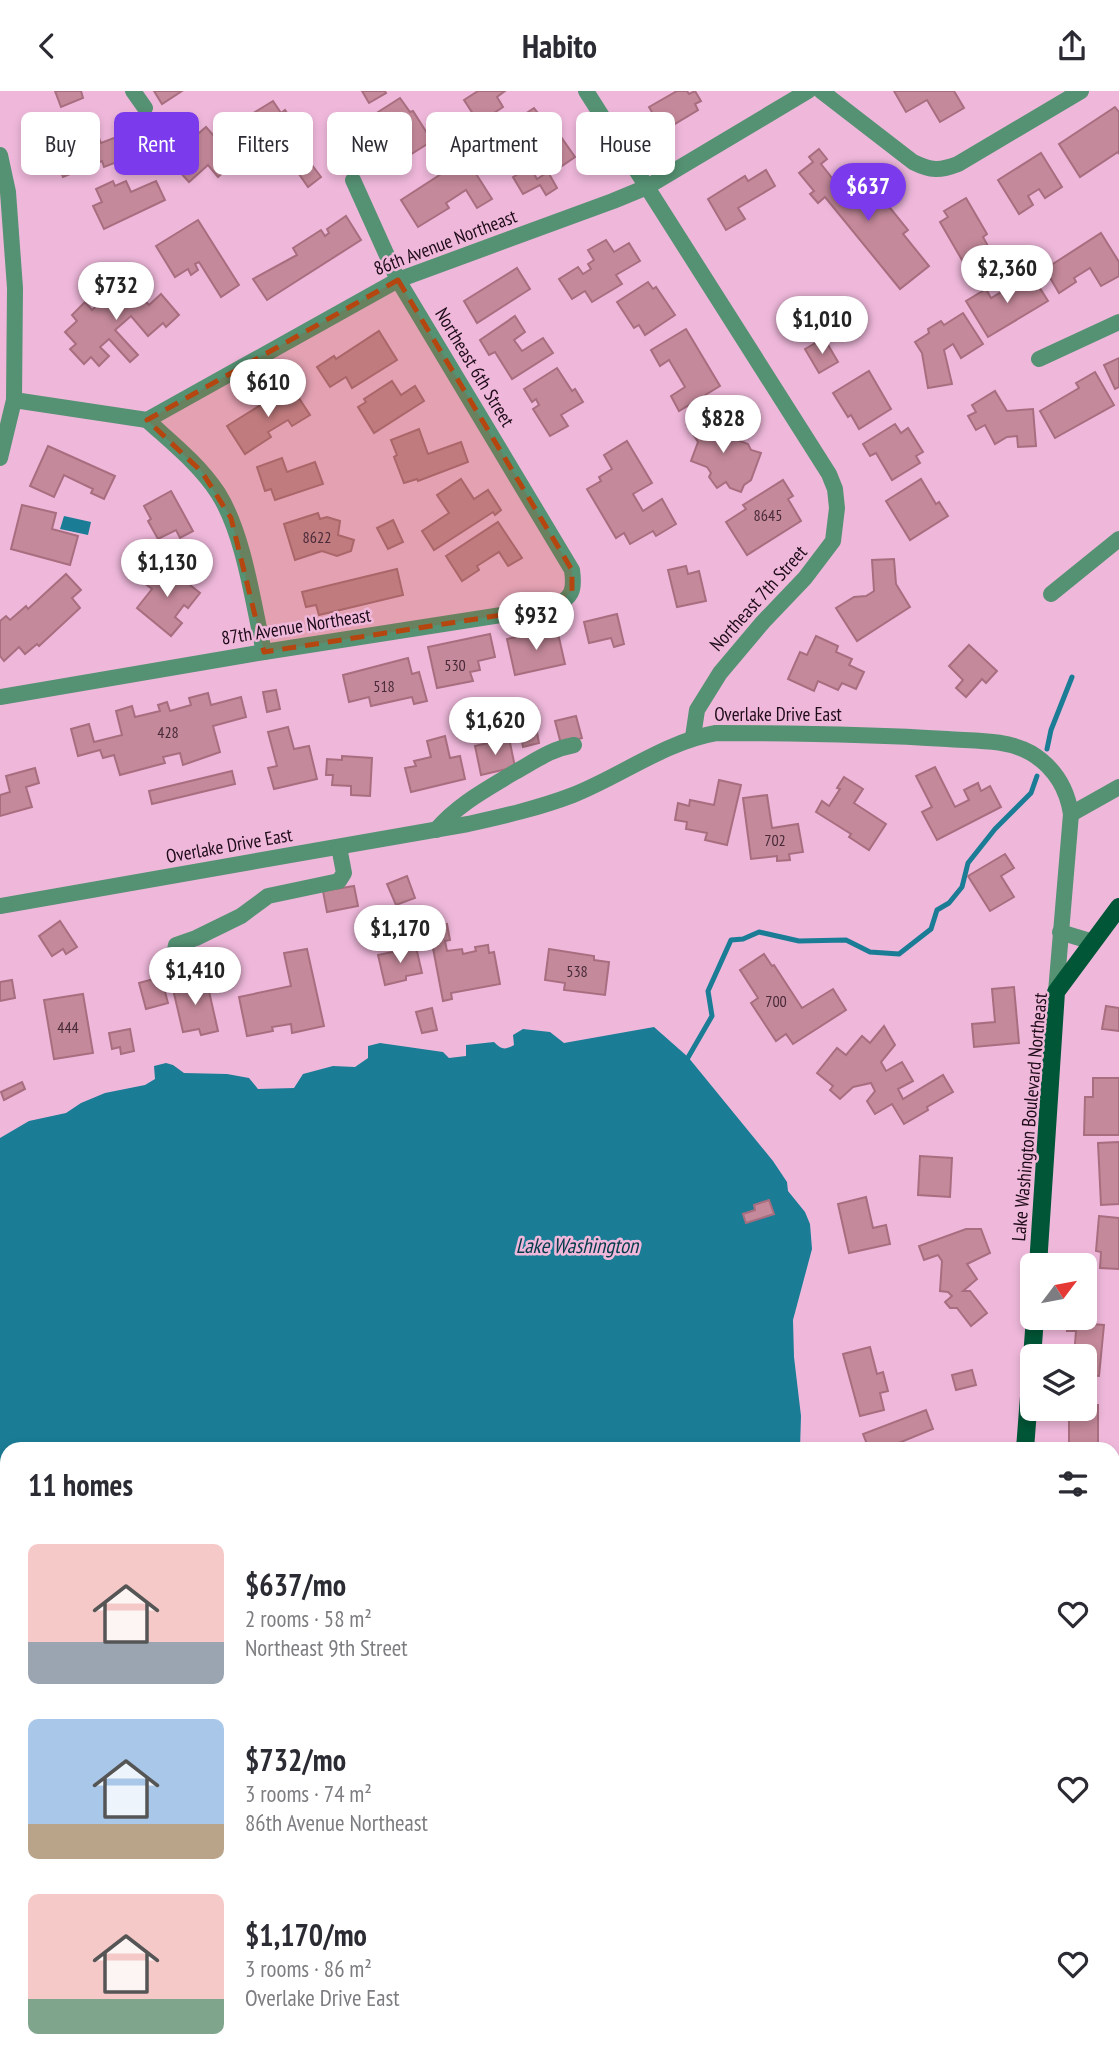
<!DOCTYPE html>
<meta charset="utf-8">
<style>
:root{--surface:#fff;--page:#f7f7f7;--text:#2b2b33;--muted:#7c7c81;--accent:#7c3aed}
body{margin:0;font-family:"PT Sans Narrow",sans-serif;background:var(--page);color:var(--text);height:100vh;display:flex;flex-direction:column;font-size:26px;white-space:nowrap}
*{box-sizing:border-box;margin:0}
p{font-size:23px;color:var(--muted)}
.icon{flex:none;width:38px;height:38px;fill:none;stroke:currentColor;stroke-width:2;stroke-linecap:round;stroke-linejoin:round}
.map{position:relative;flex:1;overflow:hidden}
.side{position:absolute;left:0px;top:1351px;width:1120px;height:625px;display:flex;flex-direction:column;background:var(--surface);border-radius:21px 21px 0 0;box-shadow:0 4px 10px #0003}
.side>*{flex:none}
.top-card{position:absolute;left:21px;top:21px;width:700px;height:63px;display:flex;gap:14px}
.needle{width:46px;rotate:58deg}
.fabs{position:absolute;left:1020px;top:1162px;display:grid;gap:14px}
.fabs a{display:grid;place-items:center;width:77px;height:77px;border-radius:10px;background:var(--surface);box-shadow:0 4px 10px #0003;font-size:35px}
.price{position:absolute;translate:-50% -60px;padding:0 16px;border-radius:24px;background:#fff;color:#222;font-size:23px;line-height:46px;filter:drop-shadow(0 2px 4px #0008)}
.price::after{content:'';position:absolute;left:50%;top:42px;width:21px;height:16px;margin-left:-10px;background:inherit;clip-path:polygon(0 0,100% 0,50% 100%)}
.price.selected{background:var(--accent);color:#fff}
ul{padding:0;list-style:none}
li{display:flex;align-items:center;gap:21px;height:175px;padding:0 28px}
li span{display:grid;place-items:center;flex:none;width:196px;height:140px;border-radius:10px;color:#555}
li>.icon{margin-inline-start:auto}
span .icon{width:84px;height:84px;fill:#fffc;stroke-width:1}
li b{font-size:30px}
h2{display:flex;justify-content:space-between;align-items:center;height:84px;padding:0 28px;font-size:30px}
.pill{padding:0 24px;border-radius:10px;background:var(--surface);box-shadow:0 4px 10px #0003;font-size:24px;line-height:63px}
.pill.selected{background:var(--accent);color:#fff}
header{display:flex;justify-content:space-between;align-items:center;height:91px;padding:0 28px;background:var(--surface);font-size:32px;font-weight:700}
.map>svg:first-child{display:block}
</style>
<header><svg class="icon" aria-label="back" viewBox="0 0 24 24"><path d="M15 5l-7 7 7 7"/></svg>Habito<svg class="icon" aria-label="share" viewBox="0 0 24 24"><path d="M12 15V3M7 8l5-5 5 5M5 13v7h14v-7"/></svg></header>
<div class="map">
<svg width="1119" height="1975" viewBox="0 0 1119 1975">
<rect width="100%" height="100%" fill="#efb8db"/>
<g fill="#1b7c96">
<polygon points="64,425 91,431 88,444 60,438"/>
<path d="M654,936L688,966L773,1070L787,1091L788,1100L805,1121L810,1133L812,1158L793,1229L794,1266L801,1325L800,1358H7V1969H680L679,1975H0V1047L29,1030L66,1022L81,1012L105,1002L145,994L155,988L154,975L166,972L173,974L184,982L227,983L249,987L258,998L294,997L303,983L333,975L355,976L368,967V955L380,952L443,961L449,967L466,965V954L494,951C502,959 505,959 514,954L513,944L523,938L550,941L564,952Z"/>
</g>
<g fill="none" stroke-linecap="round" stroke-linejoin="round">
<g stroke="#1b7c96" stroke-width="5">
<polyline points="1047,658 1051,639 1072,586"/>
<polyline points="686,970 712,925 708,900 731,849 743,848 759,841 799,850 846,849 870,861 899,863 931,838 937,819 949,812 962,796 968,772 995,738 1031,702 1037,685"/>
</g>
</g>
<g fill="#c4899a" stroke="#a86e7f" stroke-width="2">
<polygon points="55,0 81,0 83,7 61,16"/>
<polygon points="154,0 182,0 162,13"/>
<polygon points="362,0 385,0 386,2 369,12"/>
<polygon points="478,0 505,0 497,6 503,16 479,32 464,9"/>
<polygon points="677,0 687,0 689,3 695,0 701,10 695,13 698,19 663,40 649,16"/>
<polygon points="894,0 954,0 964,17 940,31 927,9 906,21"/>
<polygon points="400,7 410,21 413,20 432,50 391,76 378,56 391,48 375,23"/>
<polygon points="273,10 281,22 285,19 291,28 266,43 262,36 254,40 273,70 257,81 229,37"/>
<polygon points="1115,16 1119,21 1119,63 1118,61 1080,86 1059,53"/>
<polygon points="534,17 541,26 545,23 575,66 559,77 556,72 546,79 539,68 532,73 525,64 529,61 510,33"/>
<polygon points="93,32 101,52 127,42 135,64 104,76 102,70 63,86 57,72 63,70 56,54 63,51 61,45"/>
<polygon points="206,36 236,70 218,86 208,74 189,91 178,79 186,72 176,62"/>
<polygon points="819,58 827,68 821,73 844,102 857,91 871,108 878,102 908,139 903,143 929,175 900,198 825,106 818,112 810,103 814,100 799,82 813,71 809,66"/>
<polygon points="1041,62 1062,96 1045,107 1039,98 1028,105 1033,114 1019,123 998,89"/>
<polygon points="466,67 492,108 477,117 466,99 446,112 449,117 418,136 401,109"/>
<polygon points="312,74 321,86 308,96 299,83"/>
<polygon points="530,76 537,88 548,81 557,97 546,104 540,94 523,103 513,86"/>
<polygon points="766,79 775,95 738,117 745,128 726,139 708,108 745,85 748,90"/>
<polygon points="113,90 115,95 126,90 131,101 156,90 165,109 104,138 93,115 102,111 96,98"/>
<polygon points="966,107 987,143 983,146 988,155 962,169 940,131 948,126 944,120"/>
<polygon points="346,125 361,149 267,209 253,188 297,164 293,157 321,139 325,145 329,142 327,138"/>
<polygon points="198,129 239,194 221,206 199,171 195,173 198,179 191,184 188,178 175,186 156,155"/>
<polygon points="1101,142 1119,171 1119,185 1101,195 1090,177 1074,187 1076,191 1059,202 1045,178"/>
<polygon points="606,149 614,161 629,152 640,170 616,184 622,193 592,211 585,200 572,208 559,188 578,176 583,183 591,178 588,173 594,169 588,159"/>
<polygon points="517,177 530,198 477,232 464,210"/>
<polygon points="1031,183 1048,210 988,246 966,210 986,198 991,207"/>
<polygon points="125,188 149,214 161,203 179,224 166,236 163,232 148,245 131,225 115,239 138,264 130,271 109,248 100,256 109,265 99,275 91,266 84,273 70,258 76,253 65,241 77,230 72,224 85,211 92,219 109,204 104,198 112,191 116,195"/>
<polygon points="648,191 653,198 656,196 675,224 645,244 639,234 634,237 617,211"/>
<polygon points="963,222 983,253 961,267 953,253 944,259 952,293 928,297 922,262 915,251 929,242 928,238 941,230 944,234"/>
<polygon points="515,225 525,241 514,249 522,260 543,247 553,262 512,288 495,261 489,264 480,249"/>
<polygon points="686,238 720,295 679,320 671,305 685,296 669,269 660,275 651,259"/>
<polygon points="379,240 397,269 352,297 346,286 330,296 317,276 334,265 336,268"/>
<polygon points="824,247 838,271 819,282 805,258"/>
<polygon points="1119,267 1119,296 1115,298 1104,274"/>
<polygon points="557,277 572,300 575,298 583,311 561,324 568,335 550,345 533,318 539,314 536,308 532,311 524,298"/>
<polygon points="869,280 891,318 859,338 851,324 848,326 833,302"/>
<polygon points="1095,281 1114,314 1055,347 1040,320 1079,297 1076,292"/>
<polygon points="392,290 401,304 415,295 424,310 374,342 358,316 366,311 364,308"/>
<polygon points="291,295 310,324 292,335 288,329 268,341 271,346 245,363 227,335"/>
<polygon points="995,300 1007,320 1033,318 1036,355 1018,356 1017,345 1007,346 995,353 985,334 976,339 968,325 976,321 972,314"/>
<polygon points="706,321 720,342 718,346 728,350 732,347 748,353 751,359 761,362 751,389 744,394 741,401 730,397 726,391 717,397 709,386 711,382 707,376 691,370 698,351 687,334"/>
<polygon points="895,333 901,342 908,337 923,361 916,365 920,372 892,389 876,362 870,365 863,353"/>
<polygon points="419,338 428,363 461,351 468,371 418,390 417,388 404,392 394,366 397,364 391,349"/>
<polygon points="627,350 652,392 633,403 643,420 662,408 676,433 656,445 653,440 630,453 624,442 616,447 587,398 601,390 599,386 612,378 604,364"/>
<polygon points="48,355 115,385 104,408 91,402 93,398 64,384 54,406 30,395"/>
<polygon points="282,367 287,381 315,371 323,393 275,409 271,398 265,400 257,376"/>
<polygon points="461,388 474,408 488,399 501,419 495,424 493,421 434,459 422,440 449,422 437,404"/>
<polygon points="921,388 936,413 939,411 948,425 910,449 886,410"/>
<polygon points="783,389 793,405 788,408 801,430 747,464 726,431 746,418 743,414"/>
<polygon points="171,400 193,440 180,447 176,439 158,448 148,430 151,428 144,415"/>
<polygon points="22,414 56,422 52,438 78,445 70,474 11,458"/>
<polygon points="318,422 320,428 327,426 340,430 338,444 354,449 351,460 337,465 322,460 295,469 284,433"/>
<polygon points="393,429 403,451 388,458 377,437"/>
<polygon points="498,431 522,467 508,475 499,461 477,475 479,479 462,490 446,465"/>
<polygon points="894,468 896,493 910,516 857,550 836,517 854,506 866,505 874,500 872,469"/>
<polygon points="156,474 167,483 170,478 200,502 188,517 184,514 175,526 182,532 171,545 137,517 152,498 143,491"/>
<polygon points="686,475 688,483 699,480 706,510 677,516 668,479"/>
<polygon points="397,478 403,504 319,524 316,514 306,516 302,501"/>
<polygon points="66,483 81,499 72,507 80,517 39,555 37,553 25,563 19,556 4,570 0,565 0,530 6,525 10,529 26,515 28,518"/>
<polygon points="617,523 624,553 614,556 611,547 589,552 584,531"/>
<polygon points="557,538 565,573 515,584 507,548"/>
<polygon points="490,543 495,566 478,570 480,579 470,581 473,590 437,597 428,556"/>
<polygon points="816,545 838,555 836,561 852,568 849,574 864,581 856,598 842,592 838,599 818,590 814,600 788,588 800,561 807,564"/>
<polygon points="969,554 997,580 986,592 982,588 966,606 956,597 963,589 949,575"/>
<polygon points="408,567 412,583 419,581 427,610 414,613 412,606 371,615 369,606 349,611 343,584"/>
<polygon points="276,599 280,618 267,621 263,601"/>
<polygon points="208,602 211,614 241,606 246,626 213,635 220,661 183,674 180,662 163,666 165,672 120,684 114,664 103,667 100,659 78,665 71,638 89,633 94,651 122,644 116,620 132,615 135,626 160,620 158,614 167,611 170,620 191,614 189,607"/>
<polygon points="576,625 582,647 561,653 555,630"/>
<polygon points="288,636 294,658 309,655 317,688 274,698 268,677 277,675 268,641"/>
<polygon points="536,636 539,652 523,656 520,639"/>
<polygon points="445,645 450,667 460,665 465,688 411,701 405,677 416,675 414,670 431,666 427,650"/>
<polygon points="509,647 515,676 481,684 475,655"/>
<polygon points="342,665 372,667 370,705 351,704 351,695 332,694 333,684 326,684 327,668 342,669"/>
<polygon points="935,676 955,716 969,709 964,699 978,692 981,700 990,695 1001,716 937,749 922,721 932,716 916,685"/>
<polygon points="35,677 39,692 26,696 32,716 0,725 0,704 10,701 6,685"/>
<polygon points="232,680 235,693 152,713 149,700"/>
<polygon points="844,686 863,698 854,712 886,733 869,759 849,746 851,743 816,721 822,710 829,715 840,698 837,697"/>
<polygon points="719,689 741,694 727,754 705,749 707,742 686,738 687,731 675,729 678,712 689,715 690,709 714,714"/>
<polygon points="767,704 772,737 798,733 803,761 789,763 790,769 777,770 777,765 751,768 743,707"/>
<polygon points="1005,763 1014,777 1001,785 1014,806 990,820 968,785"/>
<polygon points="407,785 415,807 396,814 387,793"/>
<polygon points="354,795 358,815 327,821 323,800"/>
<polygon points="60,830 77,856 66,863 63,858 52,865 39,845"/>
<polygon points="447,833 450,849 445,850 447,860 462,858 463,863 476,860 475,856 488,854 489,862 494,861 500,893 451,902 452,908 443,910 429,836"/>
<polygon points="416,856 422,882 406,885 406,889 385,894 378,864"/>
<polygon points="307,858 324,935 292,942 291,933 272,936 273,940 247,945 239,906 291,895 284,862"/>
<polygon points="549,858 594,865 594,869 609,871 605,904 564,899 565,892 545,889"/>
<polygon points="764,863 772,875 774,874 802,917 833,898 846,919 793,953 786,943 776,950 751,912 758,907 740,879"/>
<polygon points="161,886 168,912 146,918 139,892"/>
<polygon points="206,887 218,940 201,944 199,938 183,941 172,894"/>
<polygon points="12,889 15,907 0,910 0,891"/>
<polygon points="1014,896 1019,952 974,956 972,933 995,931 992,898"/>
<polygon points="83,903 93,962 54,968 44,909"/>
<polygon points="1106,915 1119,917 1119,940 1102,938"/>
<polygon points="432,917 437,939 422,942 416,921"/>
<polygon points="884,935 895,954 881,971 886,980 902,971 913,990 898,998 903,1008 943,984 953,1001 927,1016 928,1019 904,1033 892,1013 875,1023 867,1010 875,1000 871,992 853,996 840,1008 830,999 833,995 817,982 837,957 846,964 862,945 870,952"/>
<polygon points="130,938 134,960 121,963 120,956 112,958 109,942"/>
<polygon points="1093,987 1119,987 1119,1044 1084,1044 1085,1006 1093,1006"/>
<polygon points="22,991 25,998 4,1009 1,1001"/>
<polygon points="1119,1051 1119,1113 1101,1114 1098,1052"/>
<polygon points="920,1065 952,1067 950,1106 918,1104"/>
<polygon points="866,1106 873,1137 886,1134 890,1153 849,1162 838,1113"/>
<polygon points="769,1109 774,1123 746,1132 743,1123 755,1119 754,1114"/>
<polygon points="1099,1125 1119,1127 1119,1178 1100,1177 1101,1161 1096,1160"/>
<polygon points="966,1138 981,1138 990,1162 967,1173 977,1188 963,1200 970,1200 987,1222 971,1235 957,1217 950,1217 945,1211 952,1205 948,1201 940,1200 942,1170 938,1164 924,1169 919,1155"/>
<polygon points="1085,1225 1092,1225 1092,1233 1104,1234 1099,1285 1085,1284 1085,1265 1074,1265 1076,1240 1067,1240 1068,1227 1085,1227"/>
<polygon points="870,1256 877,1283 883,1281 888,1300 880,1302 884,1319 860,1325 843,1263"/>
<polygon points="972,1279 976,1294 956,1299 952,1284"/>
<polygon points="1085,1314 1098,1314 1098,1358 1069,1358 1069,1318 1085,1318"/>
<polygon points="926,1319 933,1338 896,1353 898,1358 869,1358 863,1343"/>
<polygon points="1119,1438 1119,1467 1113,1471 1113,1441"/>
<rect x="1113" y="1718" width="6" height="20"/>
<polygon points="1113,1778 1119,1779 1119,1826 1113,1826"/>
<rect x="745" y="1969" width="33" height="6"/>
<polygon points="1059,1969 1099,1969 1098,1975 1058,1975"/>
</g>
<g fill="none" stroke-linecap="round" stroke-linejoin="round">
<g stroke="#559173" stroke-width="16">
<polyline points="133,0 145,17"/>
<polyline points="586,0 829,383 835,398 837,417 833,450 805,487 763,531 720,582 697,619 693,646"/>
<path d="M821,0L913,71C931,80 940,80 958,73L1081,0"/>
<polyline points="0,64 8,101 15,197 14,309 0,367"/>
<polyline points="1039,268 1119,231"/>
<polyline points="14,309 147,329 398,189 613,110 647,96 808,0"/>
<path d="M147,329C172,352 199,373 218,402C244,443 253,512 264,561"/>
<polyline points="1051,503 1119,448"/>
<path d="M0,606L264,561L553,516C572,507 575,500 572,479L398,189L353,89"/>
<polyline points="1071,723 1119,696"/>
<path d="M436,739C458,713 487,698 515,681C535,670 551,658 574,654"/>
<path d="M0,815L468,733C504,725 539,717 573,704C621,685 665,651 716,642C793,642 870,643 947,648C974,650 1007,648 1031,662C1054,676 1067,697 1071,723L1056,901"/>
<polyline points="1060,841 1093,851"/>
<polyline points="178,880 174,863 176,854 196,847 241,825 268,805 339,790 344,782 339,756"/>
<polyline points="1113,1614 1119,1615"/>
<polyline points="1113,1767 1118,1767"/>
</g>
<g stroke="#005637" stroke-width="18">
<polyline points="1038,1174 1056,901 1119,816"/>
<polyline points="1025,1358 1035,1227"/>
<polyline points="1113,1401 1119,1397"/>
<polyline points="982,1975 983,1969"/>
</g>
</g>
<path fill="#b6460f" fill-opacity="0.2" stroke="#b6460f" stroke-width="5" stroke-dasharray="14 9" stroke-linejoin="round" d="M398,189L572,479V500L553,516L264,561L231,427L202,381L147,329Z"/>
<g text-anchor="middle" stroke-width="5" stroke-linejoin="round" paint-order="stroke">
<g font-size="16" fill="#482a38">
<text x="768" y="430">8645</text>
<text x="317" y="452">8622</text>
<text x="455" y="580">530</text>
<text x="384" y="601">518</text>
<text x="168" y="647">428</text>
<text x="775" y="755">702</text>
<text x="577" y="886">538</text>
<text x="776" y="916">700</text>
<text x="68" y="942">444</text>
</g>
<g font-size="19" fill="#1e0b18" stroke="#efb8db">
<text transform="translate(445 151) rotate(-21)" y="7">86th Avenue Northeast</text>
<text transform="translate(475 276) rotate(59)" y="7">Northeast 6th Street</text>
<text transform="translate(758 507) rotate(-48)" y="7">Northeast 7th Street</text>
<text transform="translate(296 535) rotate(-9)" y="7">87th Avenue Northeast</text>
<text x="778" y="630">Overlake Drive East</text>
<text transform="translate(229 754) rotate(-10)" y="7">Overlake Drive East</text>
<text transform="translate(1029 1026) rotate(-85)" y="7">Lake Washington Boulevard Northeast</text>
</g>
<g font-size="21" font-style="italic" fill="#033b4a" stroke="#efb8db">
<text x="577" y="1162">Lake Washington</text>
</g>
</g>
</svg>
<div class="fabs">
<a><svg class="needle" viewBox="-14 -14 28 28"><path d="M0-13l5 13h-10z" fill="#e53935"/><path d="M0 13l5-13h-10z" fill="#7c7c81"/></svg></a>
<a><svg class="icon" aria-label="layers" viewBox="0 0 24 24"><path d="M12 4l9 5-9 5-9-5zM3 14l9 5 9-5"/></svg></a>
</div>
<b class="price selected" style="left:868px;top:132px">$637</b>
<b class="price" style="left:1007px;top:214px">$2,360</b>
<b class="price" style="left:116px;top:231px">$732</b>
<b class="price" style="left:822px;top:265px">$1,010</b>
<b class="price" style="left:268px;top:328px">$610</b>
<b class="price" style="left:723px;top:364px">$828</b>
<b class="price" style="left:167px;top:508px">$1,130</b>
<b class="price" style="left:536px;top:561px">$932</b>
<b class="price" style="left:495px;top:666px">$1,620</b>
<b class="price" style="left:400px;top:874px">$1,170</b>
<b class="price" style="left:195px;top:916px">$1,410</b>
<div class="top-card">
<a class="pill">Buy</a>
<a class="pill selected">Rent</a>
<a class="pill">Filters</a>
<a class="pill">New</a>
<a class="pill">Apartment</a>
<a class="pill">House</a>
</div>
<section class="side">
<h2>11 homes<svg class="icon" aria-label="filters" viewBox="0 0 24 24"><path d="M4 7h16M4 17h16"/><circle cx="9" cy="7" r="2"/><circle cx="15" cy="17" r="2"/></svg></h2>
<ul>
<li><span style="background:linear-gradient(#f6c9c9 70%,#9aa5b1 0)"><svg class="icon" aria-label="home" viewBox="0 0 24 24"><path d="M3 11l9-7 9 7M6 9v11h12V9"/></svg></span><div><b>$637/mo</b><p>2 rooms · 58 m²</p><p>Northeast 9th Street</p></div><svg class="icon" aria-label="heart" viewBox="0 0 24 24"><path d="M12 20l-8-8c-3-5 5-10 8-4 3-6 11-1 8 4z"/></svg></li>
<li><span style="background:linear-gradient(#a9c7e8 75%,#b9a48a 0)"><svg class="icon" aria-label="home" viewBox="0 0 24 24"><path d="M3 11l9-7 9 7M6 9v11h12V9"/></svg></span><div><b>$732/mo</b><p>3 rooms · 74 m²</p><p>86th Avenue Northeast</p></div><svg class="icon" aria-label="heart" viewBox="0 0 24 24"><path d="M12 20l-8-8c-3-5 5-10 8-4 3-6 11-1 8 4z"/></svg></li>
<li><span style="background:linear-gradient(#f6c9c9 75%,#7fa58c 0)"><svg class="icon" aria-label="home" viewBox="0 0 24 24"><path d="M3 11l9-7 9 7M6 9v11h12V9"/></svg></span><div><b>$1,170/mo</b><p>3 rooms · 86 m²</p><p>Overlake Drive East</p></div><svg class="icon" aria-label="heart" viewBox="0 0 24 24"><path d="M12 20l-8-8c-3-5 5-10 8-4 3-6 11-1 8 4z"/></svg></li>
</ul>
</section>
</div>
